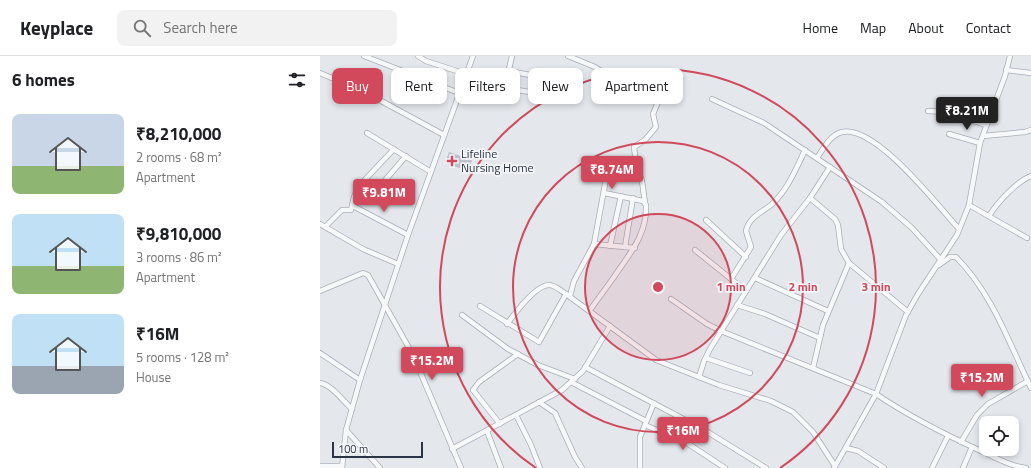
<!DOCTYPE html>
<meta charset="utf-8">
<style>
:root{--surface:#fff;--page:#f2f2f2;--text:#202124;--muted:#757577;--line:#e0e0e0;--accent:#d1495b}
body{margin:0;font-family:"Titillium Web",sans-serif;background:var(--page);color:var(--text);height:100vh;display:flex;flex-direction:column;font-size:15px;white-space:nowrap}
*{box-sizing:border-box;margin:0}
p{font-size:13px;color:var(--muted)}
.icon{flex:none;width:22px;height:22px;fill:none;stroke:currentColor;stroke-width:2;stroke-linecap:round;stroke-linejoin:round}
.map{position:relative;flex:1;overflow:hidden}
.details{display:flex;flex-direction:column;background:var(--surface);width:320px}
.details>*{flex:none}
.top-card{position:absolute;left:12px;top:12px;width:380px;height:36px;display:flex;gap:8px}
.controls{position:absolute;left:659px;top:360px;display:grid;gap:8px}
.controls a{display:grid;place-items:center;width:40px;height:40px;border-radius:8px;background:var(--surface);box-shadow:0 2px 6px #0003;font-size:20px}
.scale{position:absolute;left:12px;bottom:10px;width:91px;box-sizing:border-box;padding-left:4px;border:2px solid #2b3445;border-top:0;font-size:11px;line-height:14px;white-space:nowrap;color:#2b3445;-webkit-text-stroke:3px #f4f6f9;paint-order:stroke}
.price{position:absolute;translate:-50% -34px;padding:0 9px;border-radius:4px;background:var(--accent);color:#fff;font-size:13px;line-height:26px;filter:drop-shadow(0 1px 2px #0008)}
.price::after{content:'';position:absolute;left:50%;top:24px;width:12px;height:9px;margin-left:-6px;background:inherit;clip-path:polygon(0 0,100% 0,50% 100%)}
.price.active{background:#222;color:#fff}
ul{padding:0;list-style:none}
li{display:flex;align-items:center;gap:12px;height:100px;padding:0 12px}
li span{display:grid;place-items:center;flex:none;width:112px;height:80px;border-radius:8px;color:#555}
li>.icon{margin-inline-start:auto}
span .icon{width:48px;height:48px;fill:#fffc;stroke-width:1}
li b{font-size:17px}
h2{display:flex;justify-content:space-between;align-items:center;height:48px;padding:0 12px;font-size:17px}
.tag{padding:0 14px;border-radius:8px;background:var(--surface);box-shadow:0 2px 6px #0003;font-size:14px;line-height:36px}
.tag.active{background:var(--accent);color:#fff}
header{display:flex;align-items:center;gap:24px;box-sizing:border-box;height:56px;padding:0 20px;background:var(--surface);border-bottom:1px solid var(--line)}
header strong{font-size:19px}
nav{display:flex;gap:22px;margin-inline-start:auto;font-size:14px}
.search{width:280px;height:36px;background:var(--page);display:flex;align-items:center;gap:10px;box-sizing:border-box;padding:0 14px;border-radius:8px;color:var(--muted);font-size:15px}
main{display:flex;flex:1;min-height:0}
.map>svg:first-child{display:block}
</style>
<header>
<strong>Keyplace</strong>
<div class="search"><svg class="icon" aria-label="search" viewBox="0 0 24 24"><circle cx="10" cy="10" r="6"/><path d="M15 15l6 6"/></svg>Search here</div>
<nav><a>Home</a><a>Map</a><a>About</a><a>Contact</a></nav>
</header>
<main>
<section class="details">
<h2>6 homes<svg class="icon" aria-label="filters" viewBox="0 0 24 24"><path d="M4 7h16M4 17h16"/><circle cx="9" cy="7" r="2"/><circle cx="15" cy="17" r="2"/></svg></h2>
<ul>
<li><span style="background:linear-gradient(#c9d6e8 65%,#8fb573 0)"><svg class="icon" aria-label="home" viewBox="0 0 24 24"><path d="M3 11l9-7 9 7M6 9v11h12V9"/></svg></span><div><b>₹8,210,000</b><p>2 rooms · 68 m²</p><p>Apartment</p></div></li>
<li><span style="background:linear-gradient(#bfe0f5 65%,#8fb573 0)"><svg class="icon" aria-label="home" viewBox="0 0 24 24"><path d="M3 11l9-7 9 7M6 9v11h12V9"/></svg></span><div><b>₹9,810,000</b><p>3 rooms · 86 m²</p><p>Apartment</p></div></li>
<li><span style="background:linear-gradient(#bfe0f5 65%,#9aa5b1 0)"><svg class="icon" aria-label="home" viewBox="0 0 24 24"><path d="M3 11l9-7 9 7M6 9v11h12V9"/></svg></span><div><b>₹16M</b><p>5 rooms · 128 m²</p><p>House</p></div></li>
</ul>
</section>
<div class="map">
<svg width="711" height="412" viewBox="0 0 711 412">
<rect width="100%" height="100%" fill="#e4e7ec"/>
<polygon fill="#bbc0ca" points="129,96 152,104 148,115 125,107"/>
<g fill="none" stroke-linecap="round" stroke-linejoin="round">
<defs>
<g id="street">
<polyline points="44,0 139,37"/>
<polyline points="98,0 106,5 146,18"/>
<polyline points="248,0 275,11 290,21"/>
<polyline points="686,14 711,17"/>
<polyline points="189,15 226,22"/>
<polyline points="0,17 43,35 124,79"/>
<polyline points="185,32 241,41"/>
<polyline points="392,43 444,67 562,146 592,172 621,204"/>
<polyline points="182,44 192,0"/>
<polyline points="608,55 627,56 666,69"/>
<polyline points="47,77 111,116"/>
<polyline points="629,78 660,87"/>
<polyline points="663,80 705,76 711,74"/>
<path d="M497,102C503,93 510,79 522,76C555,68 618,150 639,173"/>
<polyline points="315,107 322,125 325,147"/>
<polyline points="61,129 86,100"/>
<polyline points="490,142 515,163 518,169 521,193 529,207 588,256"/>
<polyline points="649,149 707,182"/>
<polyline points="33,150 88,179"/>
<path d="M669,160C677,147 697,125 711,120"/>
<polyline points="386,164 426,201"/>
<polyline points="0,168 43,193 78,208"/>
<polyline points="5,171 22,154 31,154 34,141 39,130 74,93"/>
<polyline points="274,188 315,192"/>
<polyline points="290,190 301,140"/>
<polyline points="305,191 313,142"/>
<polyline points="375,194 426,235"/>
<path d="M619,209L630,201H636C672,237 689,287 711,332"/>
<polyline points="435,222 508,255"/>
<path d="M411,223L431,191L426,175C429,161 441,157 451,149C467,135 476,113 485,94"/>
<polyline points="0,235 43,217 48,219 93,299 141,412"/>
<polyline points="250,240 254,225 274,188 286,123 292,117 316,106 314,91 325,84 336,71 333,58 338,46"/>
<path d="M351,243L387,268L401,275L556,338C590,361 626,379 663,396C677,402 692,411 706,412"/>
<polyline points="417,249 445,258 500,282"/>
<polyline points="160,250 219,286 246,238 336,304 399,329 451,345 473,356 493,376 515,410"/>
<path d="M270,254C278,243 286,232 294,221C310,197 327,179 326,149L323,145L284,137"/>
<polyline points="142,259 188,293 218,309 255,323"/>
<path d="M187,268C195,257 216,229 229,229C235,229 241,235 246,238"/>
<polyline points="0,297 40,324"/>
<polyline points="386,302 430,317"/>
<polyline points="265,311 386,375 446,412"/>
<polyline points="493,312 503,269 529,207"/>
<polyline points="379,321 384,305 390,293 461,179 490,142 510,111"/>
<polyline points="251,326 326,365"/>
<path d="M0,327C12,329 23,345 32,353"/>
<polyline points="219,346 235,357 255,401 262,412"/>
<polyline points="196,359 211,389 220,412"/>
<polyline points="180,368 153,334 159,326 198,298"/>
<polyline points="325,369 367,387 405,412"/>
<polyline points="26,374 60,412"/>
<polyline points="167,375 181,412"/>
<polyline points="641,386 657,359 668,348 708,325"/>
<polyline points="526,392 538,395 564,412"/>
<polyline points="132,393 242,334 263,315 290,270"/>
<polyline points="0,410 22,410"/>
<polyline points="22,412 26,374 40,324 88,179 153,0"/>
<polyline points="320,412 320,381 334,347"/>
<polyline points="514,412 556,338 586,259 598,238 637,179 649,149 660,87 685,20 690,0"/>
<polyline points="612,412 628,380"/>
<polyline points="643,412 652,391"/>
</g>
</defs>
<use href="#street" stroke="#a9aeb7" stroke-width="6"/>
<use href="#street" stroke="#f7f8fa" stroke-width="4.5"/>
</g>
<circle cx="338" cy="231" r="73" fill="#d1495b" fill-opacity=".12"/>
<g fill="none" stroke="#d1495b" stroke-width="2">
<circle cx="338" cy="231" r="73"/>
<circle cx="338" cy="231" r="145"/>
<path d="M216 412A218 218 0 1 1 460 412"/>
</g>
<path fill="#d1495b" stroke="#f4f6f9" stroke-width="1.5" d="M130 99h4v4h4v4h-4v4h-4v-4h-4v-4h4z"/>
<g text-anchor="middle" stroke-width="3.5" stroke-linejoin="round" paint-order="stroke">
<g font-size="12" fill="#2b3445" stroke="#f4f6f9" text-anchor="start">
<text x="141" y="102">Lifeline<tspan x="141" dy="14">Nursing Home</tspan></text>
</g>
</g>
<circle cx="338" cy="231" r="6" fill="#d1495b" stroke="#f4f6f9" stroke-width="2"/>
<g font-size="12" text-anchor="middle" font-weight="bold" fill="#d1495b" stroke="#f4f6f9" stroke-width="3.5" stroke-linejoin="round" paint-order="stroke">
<text x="411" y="235">1 min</text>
<text x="483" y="235">2 min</text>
<text x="556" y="235">3 min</text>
</g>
</svg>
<div class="controls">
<a><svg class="icon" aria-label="locate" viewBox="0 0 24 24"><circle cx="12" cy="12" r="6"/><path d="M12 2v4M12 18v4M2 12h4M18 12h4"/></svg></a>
</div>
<div class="scale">100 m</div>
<b class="price active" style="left:647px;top:75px">₹8.21M</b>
<b class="price" style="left:292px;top:134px">₹8.74M</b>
<b class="price" style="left:64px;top:157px">₹9.81M</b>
<b class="price" style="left:112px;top:325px">₹15.2M</b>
<b class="price" style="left:662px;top:342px">₹15.2M</b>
<b class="price" style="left:363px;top:395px">₹16M</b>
<div class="top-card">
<a class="tag active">Buy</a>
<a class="tag">Rent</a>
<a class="tag">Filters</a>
<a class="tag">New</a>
<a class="tag">Apartment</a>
</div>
</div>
</main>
